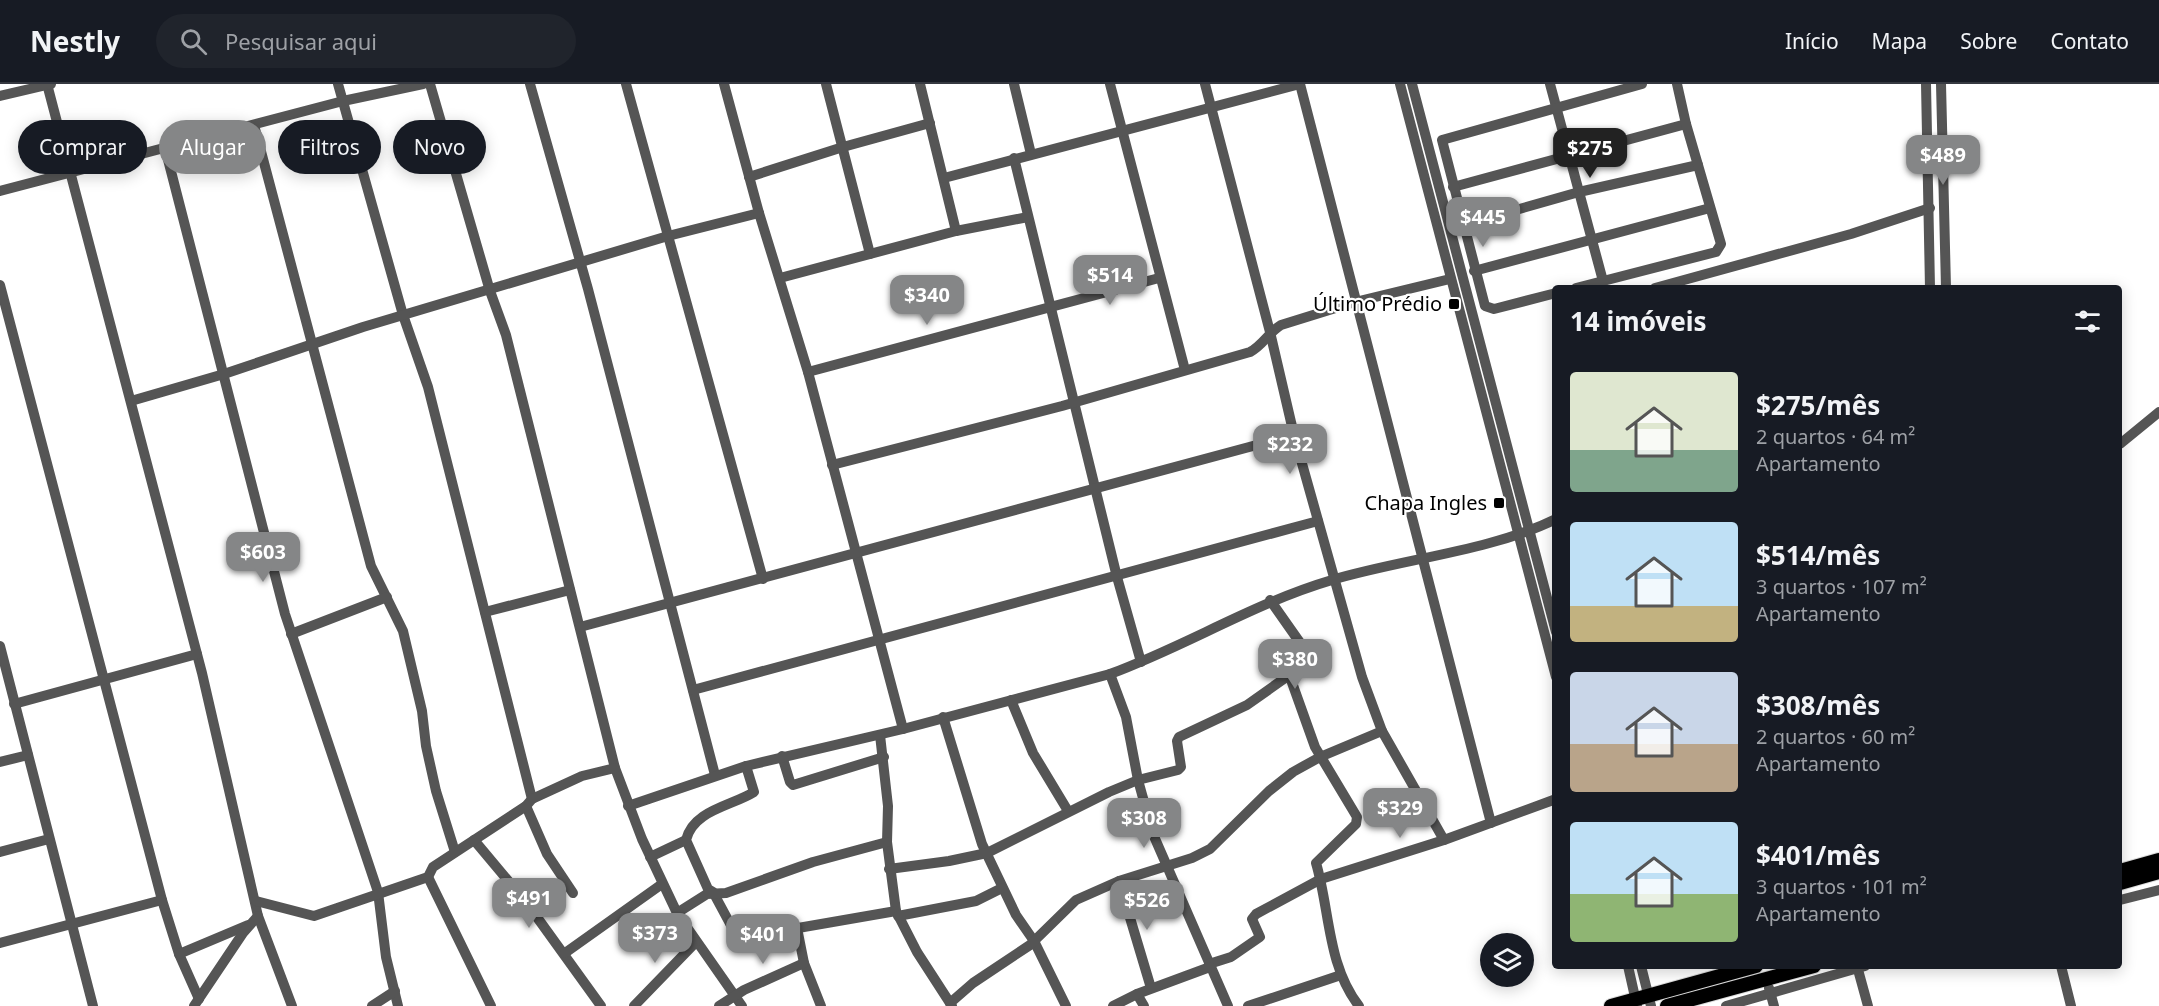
<!DOCTYPE html>
<html lang="pt">
<meta charset="utf-8">
<style>
:root{--surface:#171b24;--page:#20242c;--text:#f1f3f6;--muted:#9ea1a6;--line:#363941;--accent:#858687}
body{margin:0;font-family:"Noto Sans",sans-serif;background:var(--page);color:var(--text);height:100vh;display:flex;flex-direction:column;font-size:22px;white-space:nowrap}
*{box-sizing:border-box;margin:0}
p{font-size:20px;color:var(--muted)}
.icon{flex:none;width:33px;height:33px;fill:none;stroke:currentColor;stroke-width:2;stroke-linecap:round;stroke-linejoin:round}
.map{position:relative;flex:1;overflow:hidden}
.details{position:absolute;left:1552px;top:201px;width:570px;height:684px;display:flex;flex-direction:column;background:var(--surface);border-radius:6px;box-shadow:0 3px 15px #0003}
.details>*{flex:none}
.banner{position:absolute;left:18px;top:36px;width:570px;height:54px;display:flex;gap:12px}
.buttons{position:absolute;left:1480px;top:849px;display:grid;gap:12px}
.buttons a{display:grid;place-items:center;width:54px;height:54px;border-radius:50%;background:var(--surface);box-shadow:0 3px 15px #0003;font-size:30px}
.price{position:absolute;translate:-50% -51px;padding:0 14px;border-radius:12px;background:var(--accent);color:#fff;font-size:20px;line-height:39px;filter:drop-shadow(0 2px 3px #0008)}
.price::after{content:'';position:absolute;left:50%;top:36px;width:18px;height:14px;margin-left:-9px;background:inherit;clip-path:polygon(0 0,100% 0,50% 100%)}
.price.selected{background:#222;color:#fff}
ul{padding:0;list-style:none}
li{display:flex;align-items:center;gap:18px;height:150px;padding:0 18px}
li span{display:grid;place-items:center;flex:none;width:168px;height:120px;border-radius:6px;color:#555}
li>.icon{margin-inline-start:auto}
span .icon{width:72px;height:72px;fill:#fffc;stroke-width:1}
li b{font-size:26px}
h2{display:flex;justify-content:space-between;align-items:center;height:72px;padding:0 18px;font-size:26px}
.chip{padding:0 21px;border-radius:27px;background:var(--surface);box-shadow:0 3px 15px #0003;font-size:21px;line-height:54px}
.chip.selected{background:var(--accent);color:#fff}
header{display:flex;align-items:center;gap:36px;box-sizing:border-box;height:84px;padding:0 30px;background:var(--surface);border-bottom:2px solid var(--line)}
header strong{font-size:28px}
nav{display:flex;gap:33px;margin-inline-start:auto;font-size:21px}
.search{width:420px;height:54px;background:var(--page);display:flex;align-items:center;gap:15px;box-sizing:border-box;padding:0 21px;border-radius:33px;color:var(--muted);font-size:22px}
.map>svg:first-child{display:block}
</style>
<header>
<strong>Nestly</strong>
<div class="search"><svg class="icon" aria-label="search" viewBox="0 0 24 24"><circle cx="10" cy="10" r="6"/><path d="M15 15l6 6"/></svg>Pesquisar aqui</div>
<nav><a>Início</a><a>Mapa</a><a>Sobre</a><a>Contato</a></nav>
</header>
<div class="map">
<svg width="2159" height="922" viewBox="0 0 2159 922">
<rect width="100%" height="100%" fill="#fff"/>
<g fill="none" stroke-linecap="round" stroke-linejoin="round">
<defs>
<g id="major">
<polyline points="2120,787 2159,776"/>
<polyline points="2120,799 2159,788"/>
<polyline points="1611,922 1756,882"/>
<polyline points="1667,922 1814,882"/>
</g>
</defs>
<use href="#major" stroke="#dbdbdb" stroke-width="16"/>
<g stroke="#555" stroke-width="10">
<polyline points="47,0 202,589 258,832 292,922"/>
<polyline points="338,0 403,231 428,303 532,715"/>
<polyline points="430,0 490,207 506,251 615,684 642,755 677,829 742,922"/>
<polyline points="530,0 588,205 715,691"/>
<polyline points="626,0 763,495"/>
<polyline points="724,0 759,129 808,288 903,645"/>
<polyline points="826,0 870,170"/>
<polyline points="920,0 956,147"/>
<polyline points="1014,0 1031,70"/>
<polyline points="1110,0 1185,286"/>
<polyline points="1205,0 1270,248 1294,351 1362,593 1382,647 1444,756"/>
<polyline points="1300,0 1491,739"/>
<polyline points="1400,0 1556,593"/>
<polyline points="1412,0 1556,548"/>
<polyline points="1550,0 1603,197"/>
<polyline points="1926,0 1930,204"/>
<polyline points="1941,0 1946,204"/>
<polyline points="0,12 51,0"/>
<polyline points="254,41 371,482 403,547 422,627 426,662 436,707 455,768"/>
<polyline points="165,64 285,530 378,808 386,873 398,922"/>
<polyline points="1014,74 1117,493 1141,578"/>
<polyline points="749,93 843,63 930,39"/>
<polyline points="944,94 1300,0"/>
<polyline points="1453,103 1686,40"/>
<polyline points="0,107 343,17 423,0"/>
<polyline points="1463,141 1579,108 1698,81"/>
<polyline points="1474,187 1710,124"/>
<polyline points="780,194 956,147 1028,133"/>
<polyline points="0,201 162,816 179,870 199,915"/>
<polyline points="1576,204 1716,168 1721,160 1686,40 1677,0"/>
<polyline points="1655,204 1851,150 1930,124"/>
<polyline points="1556,209 1494,225 1485,222 1442,56 1642,0"/>
<polyline points="808,288 1159,194"/>
<polyline points="131,317 224,290 363,243 668,152 759,129"/>
<polyline points="2120,360 2159,328"/>
<path d="M832,381L1062,322L1250,268C1263,261 1268,249 1281,241L1355,218L1450,195"/>
<polyline points="485,528 570,506"/>
<polyline points="580,543 1294,351"/>
<polyline points="291,550 387,513"/>
<polyline points="0,562 93,922"/>
<polyline points="1110,590 1126,633 1138,696 1153,750 1228,922"/>
<path d="M1290,593L1315,663L1357,733L1356,740L1316,779C1330,826 1327,881 1359,922"/>
<polyline points="693,606 1318,437"/>
<polyline points="1011,616 1033,669 1068,727"/>
<polyline points="14,620 197,570"/>
<polyline points="943,633 982,760 1016,831 1034,857 1066,922"/>
<polyline points="880,651 888,722 887,758 896,827 917,868 950,919"/>
<polyline points="782,672 790,698 793,701 884,673"/>
<polyline points="0,678 28,671"/>
<path d="M746,682L754,708C732,722 693,726 686,756L708,805L713,808L734,847L757,850L775,848L896,827"/>
<polyline points="526,722 547,770 573,809"/>
<path d="M628,722L746,682L903,645L1110,590C1186,562 1254,519 1332,496C1402,475 1491,467 1556,435"/>
<polyline points="474,756 526,818 601,922"/>
<polyline points="0,768 49,755"/>
<polyline points="650,773 686,756"/>
<polyline points="889,785 949,777 987,769 1109,708 1138,696 1178,686 1181,683 1177,657 1179,653 1247,621 1305,580 1308,570 1270,516"/>
<polyline points="428,793 491,922"/>
<polyline points="1119,797 1151,904"/>
<polyline points="2120,816 2159,806"/>
<polyline points="256,817 314,832 428,793 433,783 526,722 532,715 582,692 615,684"/>
<polyline points="677,829 707,810 726,809 813,778 887,758"/>
<polyline points="898,832 976,817 1002,804"/>
<polyline points="797,844 804,879 821,922"/>
<polyline points="0,859 162,816"/>
<polyline points="565,869 662,800"/>
<polyline points="179,870 248,841"/>
<polyline points="1209,880 1231,873 1260,853 1252,835 1256,830 1321,795 1444,756 1556,715"/>
<polyline points="1628,882 1637,922"/>
<polyline points="1641,882 1651,922"/>
<polyline points="1857,882 1868,922"/>
<polyline points="2061,882 2071,922"/>
<polyline points="1769,904 1774,922"/>
<polyline points="1137,910 1144,922"/>
<polyline points="194,922 243,849 258,832"/>
<polyline points="372,922 395,907"/>
<polyline points="634,922 696,858"/>
<polyline points="719,922 744,906 804,879"/>
<polyline points="952,922 950,919 973,899 1030,861 1076,816 1119,797 1192,774 1210,765 1269,707 1293,688 1320,673 1382,647"/>
<polyline points="1113,922 1137,910 1210,883"/>
<polyline points="1248,922 1341,891"/>
<polyline points="1726,922 1865,882"/>
</g>
<use href="#major" stroke="#000" stroke-width="14"/>
</g>
<g fill="#000" stroke="#fff" stroke-width="2">
<rect x="1448" y="214" width="12" height="12" rx="3"/>
<rect x="1493" y="413" width="12" height="12" rx="3"/>
</g>
<g text-anchor="middle" stroke-width="4.5" stroke-linejoin="round" paint-order="stroke">
<g font-size="20" fill="#000" stroke="#fff" text-anchor="end">
<text x="1442" y="227">Último Prédio</text>
<text x="1487" y="426">Chapa Ingles</text>
</g>
</g>
</svg>
<div class="buttons">
<a><svg class="icon" aria-label="layers" viewBox="0 0 24 24"><path d="M12 4l9 5-9 5-9-5zM3 14l9 5 9-5"/></svg></a>
</div>
<b class="price selected" style="left:1590px;top:95px">$275</b>
<b class="price" style="left:1943px;top:102px">$489</b>
<b class="price" style="left:1483px;top:164px">$445</b>
<b class="price" style="left:1110px;top:222px">$514</b>
<b class="price" style="left:927px;top:242px">$340</b>
<b class="price" style="left:1290px;top:391px">$232</b>
<b class="price" style="left:263px;top:499px">$603</b>
<b class="price" style="left:1295px;top:606px">$380</b>
<b class="price" style="left:1400px;top:755px">$329</b>
<b class="price" style="left:1144px;top:765px">$308</b>
<b class="price" style="left:529px;top:845px">$491</b>
<b class="price" style="left:1147px;top:847px">$526</b>
<b class="price" style="left:655px;top:880px">$373</b>
<b class="price" style="left:763px;top:881px">$401</b>
<div class="banner">
<a class="chip">Comprar</a>
<a class="chip selected">Alugar</a>
<a class="chip">Filtros</a>
<a class="chip">Novo</a>
</div>
<section class="details">
<h2>14 imóveis<svg class="icon" aria-label="filters" viewBox="0 0 24 24"><path d="M4 7h16M4 17h16"/><circle cx="9" cy="7" r="2"/><circle cx="15" cy="17" r="2"/></svg></h2>
<ul>
<li><span style="background:linear-gradient(#dfe7d0 65%,#7fa58c 0)"><svg class="icon" aria-label="home" viewBox="0 0 24 24"><path d="M3 11l9-7 9 7M6 9v11h12V9"/></svg></span><div><b>$275/mês</b><p>2 quartos · 64 m²</p><p>Apartamento</p></div></li>
<li><span style="background:linear-gradient(#bfe0f5 70%,#c2b280 0)"><svg class="icon" aria-label="home" viewBox="0 0 24 24"><path d="M3 11l9-7 9 7M6 9v11h12V9"/></svg></span><div><b>$514/mês</b><p>3 quartos · 107 m²</p><p>Apartamento</p></div></li>
<li><span style="background:linear-gradient(#c9d6e8 60%,#b9a48a 0)"><svg class="icon" aria-label="home" viewBox="0 0 24 24"><path d="M3 11l9-7 9 7M6 9v11h12V9"/></svg></span><div><b>$308/mês</b><p>2 quartos · 60 m²</p><p>Apartamento</p></div></li>
<li><span style="background:linear-gradient(#bfe0f5 60%,#8fb573 0)"><svg class="icon" aria-label="home" viewBox="0 0 24 24"><path d="M3 11l9-7 9 7M6 9v11h12V9"/></svg></span><div><b>$401/mês</b><p>3 quartos · 101 m²</p><p>Apartamento</p></div></li>
</ul>
</section>
</div>
